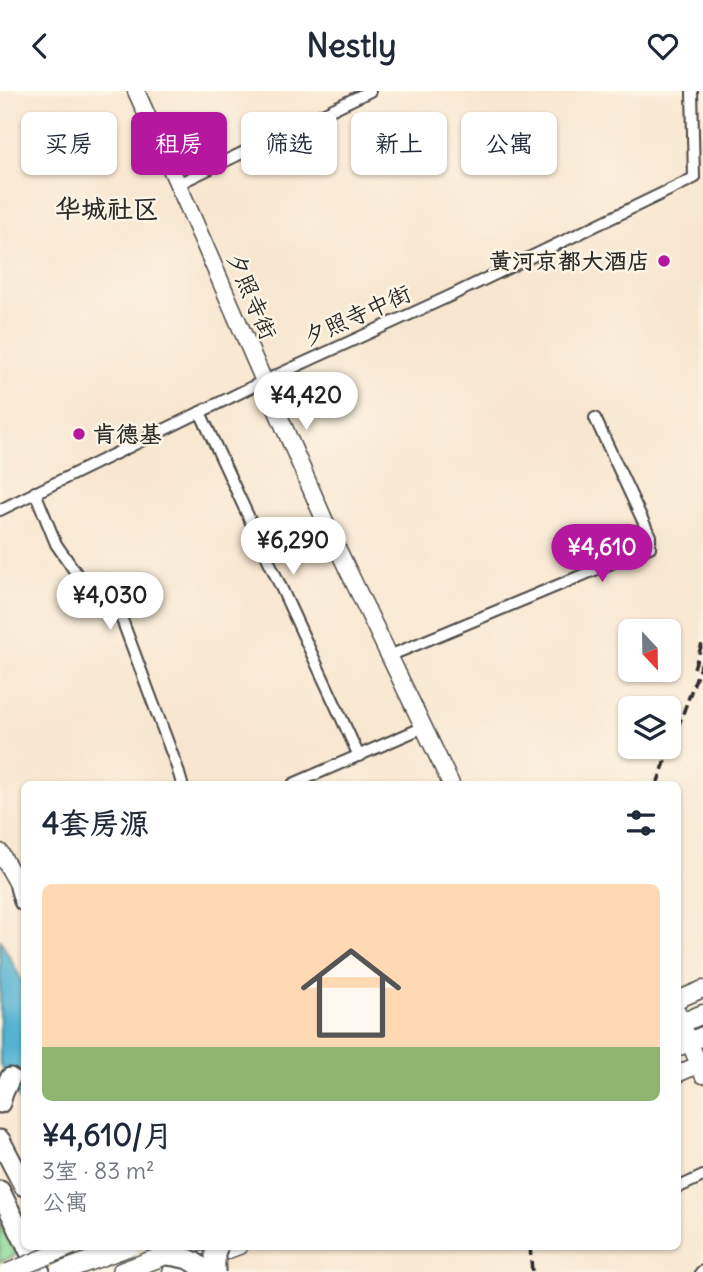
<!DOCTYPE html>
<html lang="zh">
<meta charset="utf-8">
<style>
:root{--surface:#fff;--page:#f2f2f3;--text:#1f2937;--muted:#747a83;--accent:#b5179e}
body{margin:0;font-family:Delius,"LXGW WenKai TC",sans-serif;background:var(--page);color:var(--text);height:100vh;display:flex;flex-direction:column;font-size:26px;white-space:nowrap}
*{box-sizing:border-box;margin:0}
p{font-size:23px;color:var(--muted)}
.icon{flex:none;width:38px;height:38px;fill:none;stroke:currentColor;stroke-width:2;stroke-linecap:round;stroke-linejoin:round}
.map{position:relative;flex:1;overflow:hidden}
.panel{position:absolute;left:21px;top:690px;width:660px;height:469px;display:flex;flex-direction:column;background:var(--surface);border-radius:10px;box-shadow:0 2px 5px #0004}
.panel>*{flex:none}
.hud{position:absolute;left:21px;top:21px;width:662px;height:63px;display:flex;gap:14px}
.needle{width:46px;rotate:158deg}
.fabs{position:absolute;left:618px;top:528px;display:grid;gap:14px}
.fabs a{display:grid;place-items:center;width:63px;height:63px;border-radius:10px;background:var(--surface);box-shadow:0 2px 5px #0004;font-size:35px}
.price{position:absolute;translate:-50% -60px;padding:0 16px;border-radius:24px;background:#fff;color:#222;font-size:23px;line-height:46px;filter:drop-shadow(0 2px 4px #0008)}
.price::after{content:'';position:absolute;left:50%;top:42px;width:21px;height:16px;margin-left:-10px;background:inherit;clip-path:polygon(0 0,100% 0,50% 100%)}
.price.active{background:var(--accent);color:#fff}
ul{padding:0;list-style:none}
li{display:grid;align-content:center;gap:14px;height:371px;padding:0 21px}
li span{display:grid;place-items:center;height:217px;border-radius:10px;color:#555}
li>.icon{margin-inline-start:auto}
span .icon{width:126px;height:126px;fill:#fffc;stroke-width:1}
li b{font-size:30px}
h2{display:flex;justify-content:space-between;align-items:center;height:84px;padding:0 21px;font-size:30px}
.pill{padding:0 24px;border-radius:10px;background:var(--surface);box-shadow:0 2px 5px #0004;font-size:24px;line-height:63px}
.pill.active{background:var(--accent);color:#fff}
header{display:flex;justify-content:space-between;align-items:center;height:91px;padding:0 21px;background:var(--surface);font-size:32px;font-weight:800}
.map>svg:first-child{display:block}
</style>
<header><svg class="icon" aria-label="back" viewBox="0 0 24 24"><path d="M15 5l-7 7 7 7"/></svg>Nestly<svg class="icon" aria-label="heart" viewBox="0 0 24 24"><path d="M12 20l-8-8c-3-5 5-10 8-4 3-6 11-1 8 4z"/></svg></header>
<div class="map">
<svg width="703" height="1181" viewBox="0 0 703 1181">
<rect width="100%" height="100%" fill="#fcf5e5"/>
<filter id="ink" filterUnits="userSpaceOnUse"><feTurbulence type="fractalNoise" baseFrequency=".0143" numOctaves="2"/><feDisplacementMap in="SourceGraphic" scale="14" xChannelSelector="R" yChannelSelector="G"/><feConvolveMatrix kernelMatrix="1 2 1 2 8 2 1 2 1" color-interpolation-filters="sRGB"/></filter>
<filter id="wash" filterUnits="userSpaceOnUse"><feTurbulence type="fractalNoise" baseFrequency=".00686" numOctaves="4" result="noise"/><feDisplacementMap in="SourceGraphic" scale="28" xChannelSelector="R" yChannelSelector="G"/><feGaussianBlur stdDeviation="1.57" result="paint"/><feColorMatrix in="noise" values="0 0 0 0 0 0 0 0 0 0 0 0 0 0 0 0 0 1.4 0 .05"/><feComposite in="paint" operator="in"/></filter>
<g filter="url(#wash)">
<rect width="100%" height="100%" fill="#f8e7d0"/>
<polygon fill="#8edb98" stroke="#5c8362" stroke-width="2" points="0,1132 16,1164 0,1171"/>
<polygon fill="#54b3d2" stroke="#406f7e" stroke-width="2" points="0,848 24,894 24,1018 0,973"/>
<polygon fill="#f8e7d0" points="88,1155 155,1155 166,1181 99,1181"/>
</g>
<g filter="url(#ink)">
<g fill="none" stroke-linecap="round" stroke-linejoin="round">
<defs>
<g id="street">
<polyline points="178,93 370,0"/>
<polyline points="200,321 359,665"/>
<polyline points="35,401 56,453 92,505 118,518 177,676 182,693"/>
<polyline points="0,419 264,290 450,205 694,87 692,0"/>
<polyline points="389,565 650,456 650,445 595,327"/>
<polyline points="293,693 424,636"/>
<polyline points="677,1097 703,1085"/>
<polyline points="701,1181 703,1180"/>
</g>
<g id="secondary">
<polyline points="136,0 189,118 331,444 451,693"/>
<polyline points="0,761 24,804"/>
<polyline points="677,909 703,898"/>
<polyline points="677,920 703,984"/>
<polyline points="677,983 703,972"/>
<polyline points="171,1181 239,1155"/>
</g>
<g id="primary">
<polyline points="677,934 703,923"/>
<polyline points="677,956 703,945"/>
<polyline points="121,1181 190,1155"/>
</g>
<g id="highway">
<polyline points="20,796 24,810"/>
<polyline points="0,1012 3,1002 10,987"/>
<polyline points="0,1049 24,1095"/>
<polyline points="0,1100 24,1149"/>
<polyline points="27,1155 40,1181"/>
</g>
</defs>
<use href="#street" stroke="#4a4744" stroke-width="14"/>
<use href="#secondary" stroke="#4a4744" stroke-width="19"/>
<use href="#primary" stroke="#4a4744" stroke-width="21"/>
<use href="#highway" stroke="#4a4744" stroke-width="23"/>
<use href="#street" stroke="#fff" stroke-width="10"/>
<use href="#secondary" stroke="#fff" stroke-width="16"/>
<use href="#primary" stroke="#fff" stroke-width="18"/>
<use href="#highway" stroke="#fff" stroke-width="19"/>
<g stroke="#2b2b2b" stroke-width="3.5" stroke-dasharray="10 5" stroke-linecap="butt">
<polyline points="694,577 703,550"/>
<polyline points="657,693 703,568"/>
<polyline points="530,1155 532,1181"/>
</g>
<defs>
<polyline id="secondary-bridge" points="8,1181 73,1155"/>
<polyline id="primary-bridge" points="60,1181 130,1155"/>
<g id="highway-bridge">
<path d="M167,1164C182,1166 195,1167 204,1181"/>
<polyline points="215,1181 215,1162 218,1155"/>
</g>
</defs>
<use href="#secondary-bridge" stroke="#4a4744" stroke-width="19" stroke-linecap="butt"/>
<use href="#primary-bridge" stroke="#4a4744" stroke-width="21" stroke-linecap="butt"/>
<use href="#highway-bridge" stroke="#4a4744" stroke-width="23" stroke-linecap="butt"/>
<use href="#secondary-bridge" stroke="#fff" stroke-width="16"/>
<use href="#primary-bridge" stroke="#fff" stroke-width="18"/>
<use href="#highway-bridge" stroke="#fff" stroke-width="19"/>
</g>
</g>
<g fill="#b5179e" stroke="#fcf5e5" stroke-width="2.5">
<circle cx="664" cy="170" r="7"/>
<circle cx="79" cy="343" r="7"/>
</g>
<g text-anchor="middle" stroke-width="5" stroke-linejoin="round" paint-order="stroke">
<g font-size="23" font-weight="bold" fill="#2b2b2b" stroke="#fcf5e5" text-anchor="end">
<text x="650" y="178">黄河京都大酒店</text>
<text x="93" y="351" text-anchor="start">肯德基</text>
</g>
<g font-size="23" fill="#2b2b2b" stroke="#fcf5e5">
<text transform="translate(252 205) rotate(67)" y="8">夕照寺街</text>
<text transform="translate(357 224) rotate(-24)" y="8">夕照寺中街</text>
</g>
<g font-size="26" font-weight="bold" fill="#2b2b2b" stroke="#fcf5e5">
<text x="107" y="127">华城社区</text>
</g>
</g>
</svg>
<div class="fabs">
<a><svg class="needle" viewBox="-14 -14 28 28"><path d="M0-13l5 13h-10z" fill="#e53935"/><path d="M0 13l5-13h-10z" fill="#747a83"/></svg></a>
<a><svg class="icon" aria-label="layers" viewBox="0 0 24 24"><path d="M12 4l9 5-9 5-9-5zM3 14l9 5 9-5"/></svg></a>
</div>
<b class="price" style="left:306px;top:341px">¥4,420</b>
<b class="price" style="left:293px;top:486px">¥6,290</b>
<b class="price active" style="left:602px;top:493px">¥4,610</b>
<b class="price" style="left:110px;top:541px">¥4,030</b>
<div class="hud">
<a class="pill">买房</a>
<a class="pill active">租房</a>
<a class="pill">筛选</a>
<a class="pill">新上</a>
<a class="pill">公寓</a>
</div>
<section class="panel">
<h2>4套房源<svg class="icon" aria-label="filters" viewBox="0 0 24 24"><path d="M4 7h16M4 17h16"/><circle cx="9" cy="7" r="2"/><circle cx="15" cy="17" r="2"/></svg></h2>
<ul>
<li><span style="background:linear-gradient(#ffd9b3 75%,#8fb573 0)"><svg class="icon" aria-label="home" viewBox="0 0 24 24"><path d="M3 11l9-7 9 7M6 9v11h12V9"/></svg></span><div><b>¥4,610/月</b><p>3室 · 83 m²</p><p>公寓</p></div></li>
</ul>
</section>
</div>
